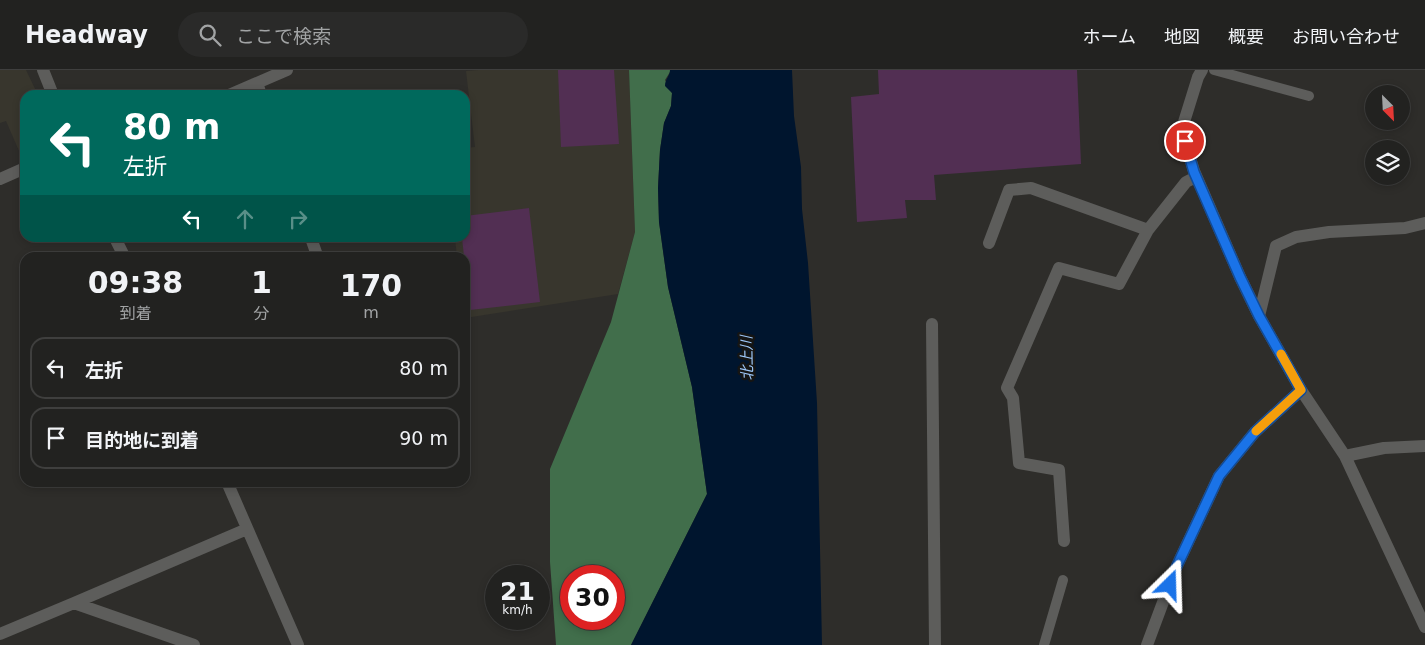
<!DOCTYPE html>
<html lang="ja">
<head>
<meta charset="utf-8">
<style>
  :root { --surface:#222220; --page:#2a2a29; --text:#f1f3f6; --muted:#a2a4a5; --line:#3f3f3e }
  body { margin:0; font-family:"DejaVu Sans","Noto Sans JP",sans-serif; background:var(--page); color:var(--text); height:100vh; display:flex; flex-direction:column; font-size:19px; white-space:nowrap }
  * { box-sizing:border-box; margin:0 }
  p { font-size:16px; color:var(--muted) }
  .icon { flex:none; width:28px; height:28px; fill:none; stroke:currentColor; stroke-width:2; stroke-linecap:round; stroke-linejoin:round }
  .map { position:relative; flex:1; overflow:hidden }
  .sheet { position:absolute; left:20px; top:182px; width:450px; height:235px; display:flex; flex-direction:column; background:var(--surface); border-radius:15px; box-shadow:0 2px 8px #0003,0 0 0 1px var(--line) }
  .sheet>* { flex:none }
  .hud { position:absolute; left:20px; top:20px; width:450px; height:152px; border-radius:15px; box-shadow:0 2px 8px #0003,0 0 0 1px var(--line); background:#00695c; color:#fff; overflow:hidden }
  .needle { width:32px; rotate:156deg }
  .fabs { position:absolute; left:1365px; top:15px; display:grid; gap:10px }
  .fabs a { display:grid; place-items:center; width:45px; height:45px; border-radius:50%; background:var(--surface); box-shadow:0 2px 8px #0003,0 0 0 1px var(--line); font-size:25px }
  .speed { position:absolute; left:485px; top:495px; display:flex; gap:10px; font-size:25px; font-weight:700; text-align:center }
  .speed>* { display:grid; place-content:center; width:65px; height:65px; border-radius:50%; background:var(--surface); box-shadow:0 2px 8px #0003,0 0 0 1px var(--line); line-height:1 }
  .speed small { font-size:12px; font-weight:400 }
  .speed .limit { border:8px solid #d22; background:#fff; color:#111 }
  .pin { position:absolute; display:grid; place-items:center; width:42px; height:42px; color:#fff; margin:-21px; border:2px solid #fff; border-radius:50%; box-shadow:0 1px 5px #0007 }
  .me { position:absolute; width:55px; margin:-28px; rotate:22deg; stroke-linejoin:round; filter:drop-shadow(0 0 4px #0008) }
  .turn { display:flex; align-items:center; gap:18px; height:105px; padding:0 20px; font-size:22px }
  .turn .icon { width:65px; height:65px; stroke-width:2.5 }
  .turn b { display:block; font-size:35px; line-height:42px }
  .lanes { display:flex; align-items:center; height:48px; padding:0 20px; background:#0003; justify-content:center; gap:25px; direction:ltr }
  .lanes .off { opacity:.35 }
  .eta { display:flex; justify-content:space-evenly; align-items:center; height:85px; text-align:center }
  .eta b { font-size:30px; font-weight:700; line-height:35px }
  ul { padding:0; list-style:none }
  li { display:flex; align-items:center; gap:15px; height:62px; margin:0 10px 8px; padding:0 10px; border:2px solid var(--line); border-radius:15px }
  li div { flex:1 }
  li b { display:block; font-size:19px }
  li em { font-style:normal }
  header { display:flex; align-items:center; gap:30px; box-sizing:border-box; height:70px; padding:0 25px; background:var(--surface); border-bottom:1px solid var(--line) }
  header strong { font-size:24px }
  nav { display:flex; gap:28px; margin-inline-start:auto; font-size:18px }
  .search { width:350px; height:45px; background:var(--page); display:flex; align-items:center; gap:12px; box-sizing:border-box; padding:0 18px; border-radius:28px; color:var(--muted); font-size:19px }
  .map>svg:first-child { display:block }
</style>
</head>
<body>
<header>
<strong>Headway</strong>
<div class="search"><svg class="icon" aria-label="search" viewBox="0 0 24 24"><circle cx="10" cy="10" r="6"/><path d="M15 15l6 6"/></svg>ここで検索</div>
<nav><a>ホーム</a><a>地図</a><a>概要</a><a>お問い合わせ</a></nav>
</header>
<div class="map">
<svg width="1425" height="575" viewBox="0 0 1425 575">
  <rect width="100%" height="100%" fill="#2e2d2a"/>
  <path fill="#38362d" d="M0,0H26L38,25H25V89L23,90L6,51L0,53Z
    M478,0H629L635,162L618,224L465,248V188L457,187L455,168H465V78L475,77L466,1Z"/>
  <path fill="#416e4b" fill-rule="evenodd" d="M629,0H670V2L665,10L672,23L671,36L664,53L660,80L658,118L659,152L668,217L692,317L707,424L631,575H556L550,492V399L611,252L635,162ZM571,506H614V549H571Z"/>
  <path fill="#00152e" d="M670,0H792L794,46L801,97L802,139L808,193L817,333L822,575H631L707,424L692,317L668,217L659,152L658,118L660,80L664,53L671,36L672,23L665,16C665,9 670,6 670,0Z"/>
  <path fill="#522f53" d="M558,0H614L619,74L561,77Z
    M878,0H1077L1081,94L934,105L936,130H905L907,148L857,152L851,27L879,24Z
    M529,138L540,232L470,240L462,168H465V146Z"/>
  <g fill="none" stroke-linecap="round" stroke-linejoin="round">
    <path stroke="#5d5d5b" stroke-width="10" d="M1214,0L1309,26
      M1044,575L1063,510"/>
    <path stroke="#5d5d5b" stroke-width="12" d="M43,0L53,25
      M1202,0L1198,7L1184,52L1185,71L1194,101L1240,207L1259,246L1301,320L1345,386L1425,557
      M257,13L261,25
      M229,25L287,0
      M0,109L25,98
      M115,168L125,188
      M311,168L318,188
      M989,173L1009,120L1031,118L1148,160
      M1259,246L1276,176L1296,167L1329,162L1405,158L1425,153
      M932,254L935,575
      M1345,386L1384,378L1425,376
      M227,412L298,575
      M1064,471L1059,400L1019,393L1013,328L1007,318L1059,198L1119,214L1148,160L1186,112L1196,107
      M74,533L247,459
      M0,564L74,533L194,575
      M1147,575L1175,500L1219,406L1255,362L1301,320"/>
  </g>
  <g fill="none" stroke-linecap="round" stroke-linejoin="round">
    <defs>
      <path id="route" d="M1170,515L1175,500L1219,406L1255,362L1301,320L1259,246L1240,207L1194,102L1185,71"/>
    </defs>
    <use href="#route" stroke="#114b97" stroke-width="12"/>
    <use href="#route" stroke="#1a73e8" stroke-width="9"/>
    <path stroke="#f59e0b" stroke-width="9" d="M1256,361L1301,320L1281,284"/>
  </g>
  <g text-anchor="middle" stroke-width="5" stroke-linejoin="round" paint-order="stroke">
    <g font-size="15" font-style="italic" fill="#9ec8f9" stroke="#151514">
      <text transform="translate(747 288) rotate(-91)" y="5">北上川</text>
    </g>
  </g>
</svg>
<div class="fabs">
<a><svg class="needle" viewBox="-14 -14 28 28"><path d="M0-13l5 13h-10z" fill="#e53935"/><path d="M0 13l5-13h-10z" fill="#a2a4a5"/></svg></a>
<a><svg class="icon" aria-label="layers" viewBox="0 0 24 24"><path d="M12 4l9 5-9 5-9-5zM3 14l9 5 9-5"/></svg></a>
</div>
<div class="speed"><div>21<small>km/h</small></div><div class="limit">30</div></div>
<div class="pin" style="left:1185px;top:71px;background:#d93025"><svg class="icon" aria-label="arrive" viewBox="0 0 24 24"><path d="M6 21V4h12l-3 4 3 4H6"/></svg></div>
<svg class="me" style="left:1170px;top:515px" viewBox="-20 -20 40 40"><path d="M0-17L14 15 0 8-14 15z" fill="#1a73e8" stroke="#fff" stroke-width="4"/></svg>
<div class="hud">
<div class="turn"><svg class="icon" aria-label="left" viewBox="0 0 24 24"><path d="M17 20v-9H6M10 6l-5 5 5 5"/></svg><div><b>80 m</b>左折</div></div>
<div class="lanes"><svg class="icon" aria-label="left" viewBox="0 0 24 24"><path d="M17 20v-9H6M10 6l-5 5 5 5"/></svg><svg class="icon off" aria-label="ahead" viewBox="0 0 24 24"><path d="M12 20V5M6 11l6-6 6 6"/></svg><svg class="icon off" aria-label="right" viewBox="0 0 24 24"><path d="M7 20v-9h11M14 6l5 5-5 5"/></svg></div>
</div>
<section class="sheet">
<div class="eta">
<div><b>09:38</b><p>到着</p></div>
<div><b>1</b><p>分</p></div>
<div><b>170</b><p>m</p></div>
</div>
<ul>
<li><svg class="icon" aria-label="left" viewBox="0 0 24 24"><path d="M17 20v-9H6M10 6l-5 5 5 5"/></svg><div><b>左折</b></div><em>80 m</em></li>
<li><svg class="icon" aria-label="arrive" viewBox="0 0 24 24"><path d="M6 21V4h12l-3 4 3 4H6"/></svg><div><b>目的地に到着</b></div><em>90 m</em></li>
</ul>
</section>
</div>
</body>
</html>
